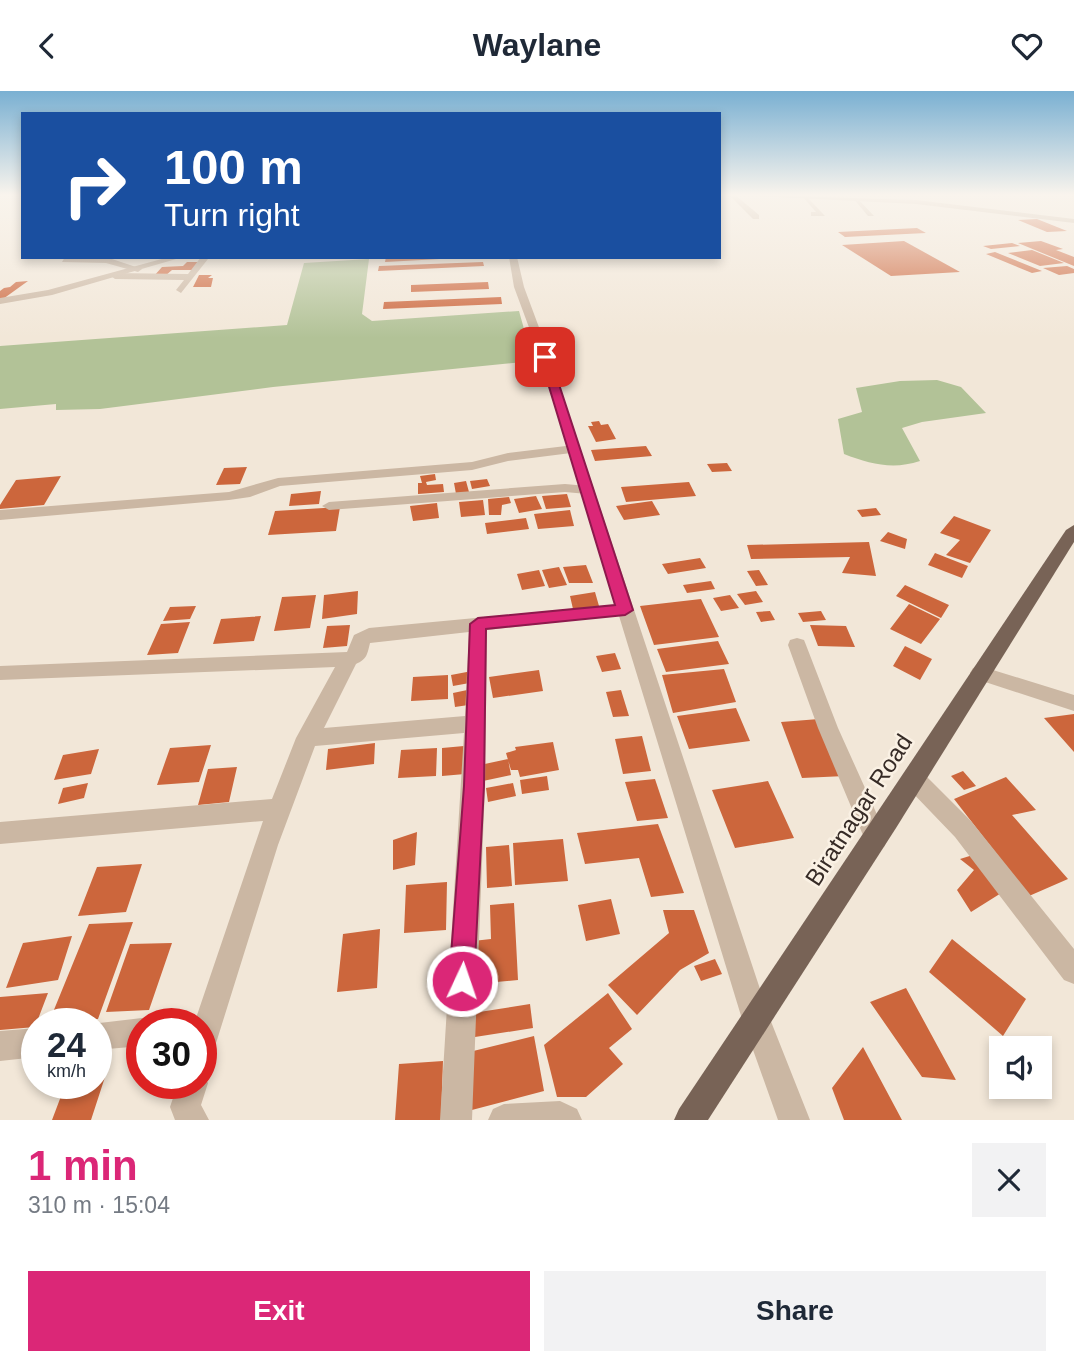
<!DOCTYPE html>
<html lang="en">
<head>
<meta charset="utf-8">
<style>
  :root { --surface:#fff; --page:#f2f2f3; --text:#1f2937; --muted:#747a83; --accent:#db2777 }
  body { margin:0; font-family:Arial,sans-serif; background:var(--page); color:var(--text); height:100vh; display:flex; flex-direction:column; font-size:26px; white-space:nowrap }
  * { box-sizing:border-box; margin:0 }
  p { font-size:23px; color:var(--muted) }
  .icon { flex:none; width:38px; height:38px; fill:none; stroke:currentColor; stroke-width:2; stroke-linecap:round; stroke-linejoin:round }
  .map { position:relative; height:1029px; overflow:hidden }
  .drawer { display:flex; flex-direction:column; background:var(--surface); flex:1 }
  .drawer>* { flex:none }
  .top-card { position:absolute; left:21px; top:21px; width:700px; height:147px; border-radius:0px; box-shadow:0 4px 10px #0003; background:#1a4fa0; color:#fff; overflow:hidden }
  .tools { position:absolute; left:989px; top:945px; display:grid; gap:14px }
  .tools a { display:grid; place-items:center; width:63px; height:63px; border-radius:0px; background:var(--surface); box-shadow:0 4px 10px #0003; font-size:35px }
  .speed { position:absolute; left:21px; top:917px; display:flex; gap:14px; font-size:35px; font-weight:700; text-align:center }
  .speed>* { display:grid; place-content:center; width:91px; height:91px; border-radius:50%; background:var(--surface); box-shadow:0 4px 10px #0003; line-height:1 }
  .speed small { font-size:18px; font-weight:400 }
  .speed .limit { border:10px solid #d22; background:#fff; color:#111 }
  .pin { position:absolute; display:grid; place-items:center; width:60px; height:60px; color:#fff; margin:-30px; border-radius:14px; box-shadow:0 4px 10px #0006 }
  .me { position:absolute; width:77px; margin:-38px; rotate:3deg; stroke-linejoin:round; filter:drop-shadow(0 0 5px #0008) }
  .turn { display:flex; align-items:center; gap:24px; height:147px; padding:0 28px; font-size:32px }
  .turn .icon { width:91px; height:91px; stroke-width:2.5 }
  .turn b { display:block; font-size:49px; line-height:60px }
  .round { display:grid; place-items:center; flex:none; width:74px; height:74px; border-radius:0px; background:var(--page) }
  .headline { display:flex; align-items:center; justify-content:space-between; height:119px; padding:0 28px }
  h1 { font-size:42px; font-weight:800; line-height:52px; color:var(--accent) }
  .button { display:flex; gap:14px; margin-top:auto; padding:14px 28px }
  .button a { flex:1; height:80px; border-radius:0px; background:var(--accent); color:#fff; font-size:28px; font-weight:800; line-height:80px; text-align:center }
  .button a+a { background:var(--page); color:var(--text) }
  header { display:flex; justify-content:space-between; align-items:center; height:91px; padding:0 28px; background:var(--surface); font-size:32px; font-weight:800 }
  .map>svg:first-child { display:block }
</style>
</head>
<body>
<header><svg class="icon" aria-label="back" viewBox="0 0 24 24"><path d="M15 5l-7 7 7 7"/></svg>Waylane<svg class="icon" aria-label="heart" viewBox="0 0 24 24"><path d="M12 20l-8-8c-3-5 5-10 8-4 3-6 11-1 8 4z"/></svg></header>
<div class="map">
<svg width="1074" height="1029" viewBox="0 0 1074 1029">
  <rect width="100%" height="100%" fill="#f2e7d8"/>
  <path fill="#b2c297" d="M369,168L362,223L372,230L519,220L533,270L273,296L100,318L56,319V313L0,318V255L287,234L304,172Z
    M937,289L961,296L986,322L922,331L902,337L920,370C893,379 870,373 844,363L838,328L862,321L856,297L900,290Z"/>
  <path fill="#cc663c" d="M1037,128L1067,140L1047,141L1018,129Z
    M917,137L926,142L845,146L838,141Z
    M904,150L960,181L891,185L842,154Z
    M1041,150L1063,158L1056,159L1074,166V175L1018,152Z
    M1012,152L1020,155L991,158L983,155Z
    M1032,159L1064,172L1040,175L1008,162Z
    M995,161L1042,180L1032,182L986,163Z
    M386,166H440V168L385,171Z
    M187,171H198L192,179H172L165,185H154L162,176L183,175Z
    M483,171L484,175L378,180L379,175Z
    M1067,175L1074,178V182L1059,184L1043,177Z
    M199,184H212L208,187H213L211,196H193Z
    M28,190L3,208H0V200L4,197L10,196L16,191Z
    M488,191L489,198L411,201V194Z
    M501,206L502,213L383,218L384,211Z
    M599,330L601,334L608,333L616,348L596,351L588,335H593L591,331Z
    M646,355L652,365L595,370L591,359Z
    M727,372L732,380L712,381L707,373Z
    M247,376L240,393L216,394L224,377Z
    M435,383L436,389L426,391L427,394L443,393L444,401L418,403V392H422L420,385Z
    M61,385L44,414L0,418V414L16,389Z
    M487,388L490,395L472,398L470,390Z
    M466,390L469,401L456,403L454,392Z
    M689,391L696,405L626,411L621,396Z
    M321,400L319,413L289,415L291,403Z
    M567,403L571,416L546,418L542,405Z
    M536,405L542,418L519,422L514,408Z
    M509,406L511,412L502,414L501,424H489L488,408Z
    M483,409L485,424L461,426L459,411Z
    M652,410L660,424L624,429L616,415Z
    M437,412L439,427L413,430L410,415Z
    M340,416L336,440L268,444L275,420Z
    M876,417L881,424L862,426L857,419Z
    M570,419L574,435L538,438L534,423Z
    M954,425L991,439L970,472L946,464L960,449L940,442Z
    M526,427L529,438L487,443L485,432Z
    M888,441L907,448L905,458L880,450Z
    M869,451L876,485L842,482L850,466L751,468L747,454Z
    M935,462L968,475L962,487L928,474Z
    M700,467L706,477L668,483L662,473Z
    M586,474L593,492H569L563,476Z
    M559,476L567,494L549,497L542,479Z
    M539,479L545,495L522,499L517,483Z
    M759,479L768,494L756,495L747,480Z
    M711,490L715,498L687,502L683,494Z
    M905,494L949,514L941,527L896,505Z
    M358,500L357,523L322,528L324,504Z
    M756,500L763,511L745,514L737,503Z
    M595,501L599,515L573,518L570,505Z
    M316,504L310,537L274,540L282,506Z
    M730,504L739,517L721,520L713,507Z
    M701,508L719,546L654,554L640,515Z
    M909,513L940,528L921,553L890,538Z
    M196,515L190,528L163,530L170,516Z
    M770,520L775,529L761,531L756,521Z
    M821,520L826,529L803,531L798,522Z
    M261,525L254,550L213,553L221,528Z
    M190,531L178,562L147,564L161,533Z
    M350,534L347,555L323,557L327,535Z
    M810,534L846,535L855,556L818,555Z
    M718,550L729,573L666,581L657,558Z
    M905,555L932,568L920,589L893,575Z
    M615,562L621,578L602,581L596,565Z
    M724,578L736,611L673,622L662,584Z
    M539,579L543,600L493,607L489,586Z
    M472,580L475,591L453,595L451,584Z
    M448,584V608L411,610L413,586Z
    M472,598L475,613L455,616L453,602Z
    M621,599L629,625L613,626L606,601Z
    M736,617L750,650L689,658L677,625Z
    M1074,623V661L1044,627Z
    M819,628L845,685L802,687L781,631Z
    M642,645L651,680L623,683L615,648Z
    M553,651L559,679L520,686L518,679H511L506,662L516,659L515,656Z
    M375,652L374,673L326,679L328,658Z
    M211,654L199,691L157,694L170,657Z
    M464,655L465,683L442,685V657Z
    M437,657L436,685L398,687L401,659Z
    M99,658L91,683L54,689L63,664Z
    M508,668L511,684L483,690L480,674Z
    M237,676L229,711L198,714L208,678Z
    M963,680L976,695L964,699L951,685Z
    M547,685L549,699L522,703L520,689Z
    M1006,686L1036,719L1012,724L1068,788L1029,805L954,708Z
    M655,688L668,727L637,730L625,691Z
    M768,690L794,747L735,757L712,699Z
    M88,692L84,707L58,713L63,697Z
    M513,692L516,705L488,711L486,697Z
    M658,733L684,802L651,806L639,767L585,773L577,742Z
    M417,741L415,774L393,779V749Z
    M563,748L568,790L515,794L513,752Z
    M509,754L512,795L487,797L486,756Z
    M976,763L1006,799L971,821L957,799L974,779L960,768Z
    M142,773L126,821L78,825L97,776Z
    M447,791L446,839L404,842L406,794Z
    M611,808L620,843L586,850L578,814Z
    M514,812L518,889L474,893L473,850L491,848L490,814Z
    M663,819H694L709,862L680,879L637,924L608,894L669,842Z
    M133,831L98,928L49,931L89,833Z
    M380,838L377,897L337,901L343,843Z
    M72,845L58,889L6,897L23,852Z
    M952,848L1026,908L1003,945L929,881Z
    M172,852L149,919L106,921L130,853Z
    M715,868L722,883L701,890L694,875Z
    M906,897L956,989L922,986L870,911Z
    M48,902L35,936L0,939V906Z
    M608,902L632,938L609,957L623,973L586,1006H557L544,954Z
    M530,913L533,937L475,946L473,922Z
    M534,945L544,1000L468,1020L461,963Z
    M863,956L902,1029H844L832,997Z
    M443,970L441,1029H395L399,973Z
    M105,986L91,1029H52L66,992H96V987Z"/>
  <g fill="none" stroke-linecap="round" stroke-linejoin="round">
    <path fill="#cbb7a3" fill-rule="evenodd" d="M728,103H734L759,124V128H753Z
      M802,105H806L825,125H811V121H816Z
      M853,107H857L874,125H868Z
      M65,166H106L142,178L138,181L106,172L62,171Z
      M201,166L208,168L181,202L176,199L184,189L115,188L111,185L115,182L188,183Z
      M574,354L579,355V361L508,370L472,379L280,395L250,406L229,409L0,429V419L229,401L278,387L472,371L508,362Z
      M565,393L587,395L594,399L587,403L565,401L329,419L322,415L329,411Z
      M625,513L631,515L634,519L631,523L487,539L485,695L472,1029H440L464,642L315,655L278,754L217,949L213,959L203,963L201,933H194L263,730L0,753V731L272,708L296,647L335,576L0,589V575L347,561L354,544L369,537ZM469,541L465,625L324,637L356,573C367,568 367,564 370,552Z
      M797,547L804,549L806,554L838,637L888,748L884,756L876,759L868,756L818,637L788,554L790,549Z
      M980,575L1074,604V620L973,587L970,582L973,577Z
      M914,678L922,681L971,730L1074,858V893L1064,889L955,746L906,695L903,688L906,681Z
      M142,927L153,933H142V955L96,959V933H91Z
      M37,937V966L0,970V940Z
      M201,980L208,992L201,1014L209,1029H175L170,1016L178,992H201Z
      M560,1010L577,1018L582,1029H488L493,1018L504,1013Z"/>
    <path fill="#cbb7a3" fill-rule="evenodd" d="M719,103L916,109L1074,128V132L916,113Z
      M169,166H183L52,204L0,213V207L48,199Z
      M509,166H517L524,196L550,266L770,928L810,1029H778L742,928L540,266L514,196Z"/>
    <path fill="#786356" fill-rule="evenodd" d="M1074,434V451L896,737L708,1029H674L679,1018L1066,439Z"/>
  </g>
  <linearGradient id="sky" x2="0" y2="1"><stop stop-color="#7ab0d2"/><stop offset="0.42" stop-color="#f9f4ed"/><stop offset="1" stop-color="#f9f4ed" stop-opacity="0"/></linearGradient>
  <rect width="1074" height="247" fill="url(#sky)"/>
  <path fill="#db2777" stroke="#8e194d" stroke-width="2" d="M545,263L550,266L633,519L625,524L486,538L484,695L474,890L471,899L462,903L453,899L449,890L464,695L470,533L478,527L615,514L540,266Z"/>
  <g text-anchor="middle" stroke-width="5" stroke-linejoin="round" paint-order="stroke">
    <g font-size="24" fill="#362b26" stroke="#faf1e4">
      <text transform="translate(859 719) rotate(-57)" y="8">Biratnagar Road</text>
    </g>
  </g>
</svg>
<div class="tools">
<a><svg class="icon" aria-label="sound" viewBox="0 0 24 24"><path d="M4 9h4l5-4v14l-5-4H4zM17 9q2 3 0 6"/></svg></a>
</div>
<div class="speed"><div>24<small>km/h</small></div><div class="limit">30</div></div>
<div class="pin" style="left:545px;top:266px;background:#d93025"><svg class="icon" aria-label="arrive" viewBox="0 0 24 24"><path d="M6 21V4h12l-3 4 3 4H6"/></svg></div>
<svg class="me" style="left:462px;top:890px" viewBox="-20 -20 40 40"><circle r="17" fill="#db2777" stroke="#fff" stroke-width="3"/><path d="M0-11L8 9 0 5-8 9z" fill="#fff"/></svg>
<div class="top-card">
<div class="turn"><svg class="icon" aria-label="right" viewBox="0 0 24 24"><path d="M7 20v-9h11M14 6l5 5-5 5"/></svg><div><b>100 m</b>Turn right</div></div>
</div>
</div>
<section class="drawer">
<div class="headline"><div><h1>1 min</h1><p>310 m · 15:04</p></div><a class="round"><svg class="icon" aria-label="close" viewBox="0 0 24 24"><path d="M6 6l12 12M18 6L6 18"/></svg></a></div>
<div class="button"><a>Exit</a><a>Share</a></div>
</section>
</body>
</html>
